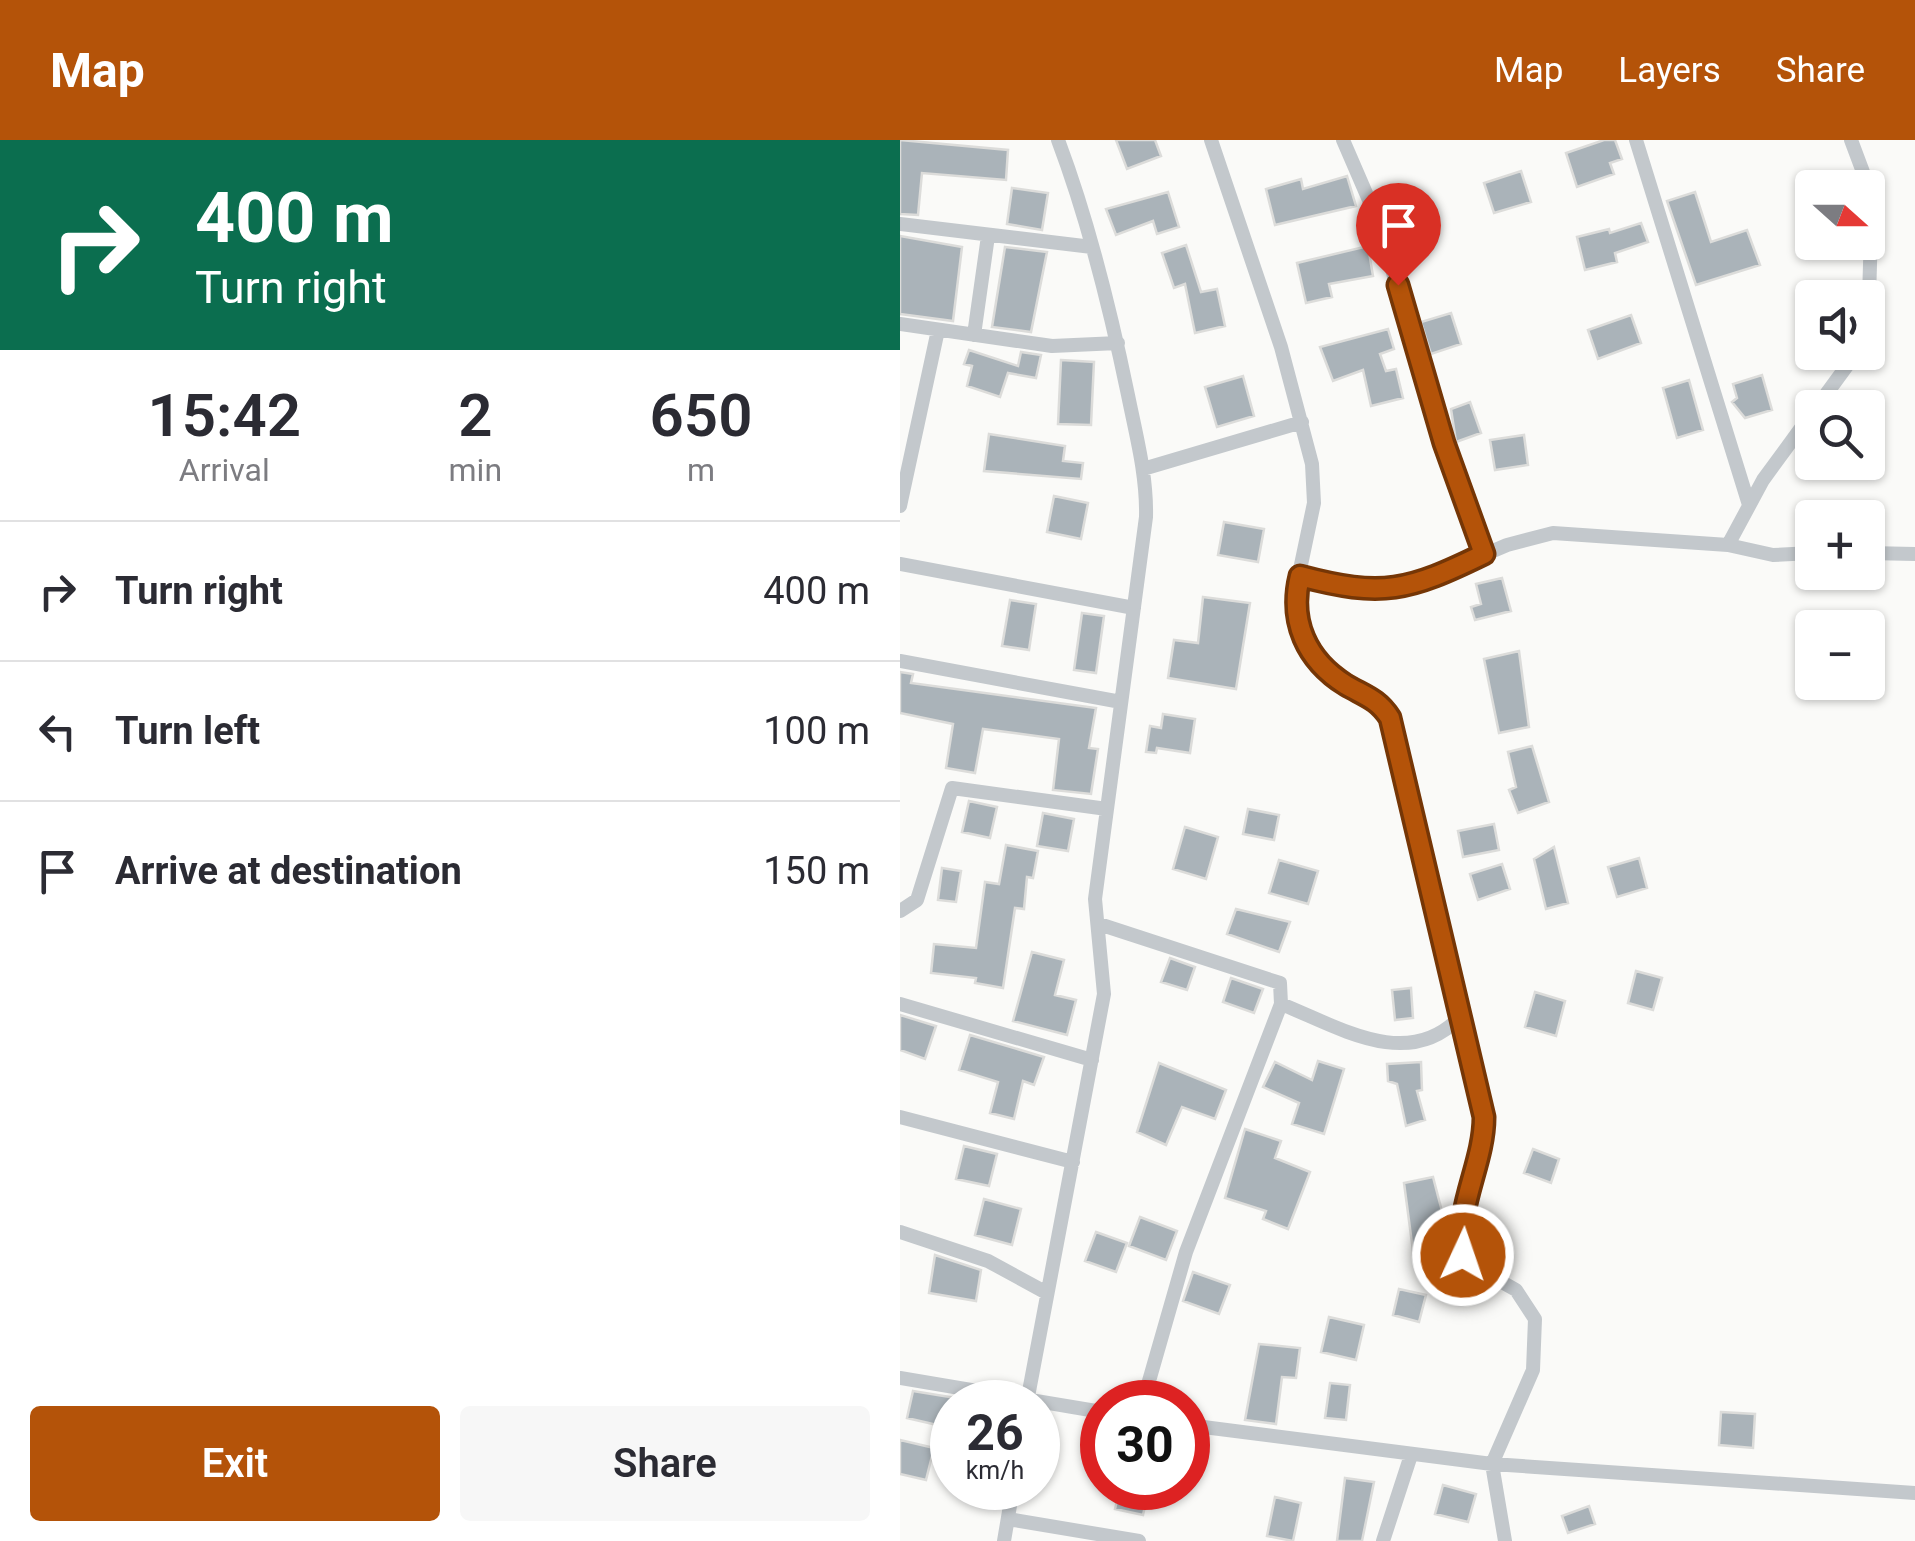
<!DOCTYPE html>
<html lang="en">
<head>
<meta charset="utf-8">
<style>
  :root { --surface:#fff; --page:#f7f7f7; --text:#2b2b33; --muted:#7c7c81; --line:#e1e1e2; --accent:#b45309 }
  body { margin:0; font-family:Roboto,sans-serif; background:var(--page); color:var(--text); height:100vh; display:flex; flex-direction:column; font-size:38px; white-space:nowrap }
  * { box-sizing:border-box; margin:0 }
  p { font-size:32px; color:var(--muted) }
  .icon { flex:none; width:55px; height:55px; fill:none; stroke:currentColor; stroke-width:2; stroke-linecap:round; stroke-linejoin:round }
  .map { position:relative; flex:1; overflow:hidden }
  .details { display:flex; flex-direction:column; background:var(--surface); width:900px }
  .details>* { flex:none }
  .guide { background:#0b6e4f; color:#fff; overflow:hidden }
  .needle { width:65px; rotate:111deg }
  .tools { position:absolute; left:895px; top:30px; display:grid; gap:20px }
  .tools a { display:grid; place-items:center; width:90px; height:90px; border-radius:10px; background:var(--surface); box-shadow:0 2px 8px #0004; font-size:50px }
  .speed { position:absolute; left:30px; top:1240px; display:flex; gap:20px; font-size:50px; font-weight:700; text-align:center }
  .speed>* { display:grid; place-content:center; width:130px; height:130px; border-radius:50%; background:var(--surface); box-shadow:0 2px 8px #0004; line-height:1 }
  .speed small { font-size:25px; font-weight:400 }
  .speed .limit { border:15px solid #d22; background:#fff; color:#111 }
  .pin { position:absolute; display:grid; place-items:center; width:85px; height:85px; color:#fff; margin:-102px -42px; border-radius:50% 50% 50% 0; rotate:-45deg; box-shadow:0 0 10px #0007 }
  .pin .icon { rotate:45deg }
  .me { position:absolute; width:110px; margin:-55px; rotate:3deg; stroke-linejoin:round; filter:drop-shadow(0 0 8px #0008) }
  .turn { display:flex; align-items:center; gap:35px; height:210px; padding:0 30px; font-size:45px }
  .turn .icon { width:130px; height:130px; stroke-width:2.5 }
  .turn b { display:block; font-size:70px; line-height:85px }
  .eta { display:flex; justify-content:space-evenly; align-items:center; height:170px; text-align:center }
  .eta b { font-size:60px; font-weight:600; line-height:70px }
  .cta { display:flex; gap:20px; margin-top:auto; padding:20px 30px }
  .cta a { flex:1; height:115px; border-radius:10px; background:var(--accent); color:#fff; font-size:40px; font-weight:600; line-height:115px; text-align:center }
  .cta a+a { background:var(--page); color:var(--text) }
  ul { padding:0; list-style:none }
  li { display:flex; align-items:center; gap:30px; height:140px; padding:0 30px; border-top:2px solid var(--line) }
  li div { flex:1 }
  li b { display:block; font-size:38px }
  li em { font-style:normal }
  header { display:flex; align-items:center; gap:60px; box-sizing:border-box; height:140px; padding:0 50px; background:var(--accent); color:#fff }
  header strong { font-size:48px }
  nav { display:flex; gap:55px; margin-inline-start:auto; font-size:35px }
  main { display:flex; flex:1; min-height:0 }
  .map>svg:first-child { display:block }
</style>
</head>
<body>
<header>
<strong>Map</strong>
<nav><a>Map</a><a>Layers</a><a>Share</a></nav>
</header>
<main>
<section class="details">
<div class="guide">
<div class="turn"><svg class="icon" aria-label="right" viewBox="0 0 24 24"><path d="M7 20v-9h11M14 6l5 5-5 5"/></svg><div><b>400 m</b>Turn right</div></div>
</div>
<div class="eta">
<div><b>15:42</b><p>Arrival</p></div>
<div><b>2</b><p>min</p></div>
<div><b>650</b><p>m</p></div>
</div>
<ul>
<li><svg class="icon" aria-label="right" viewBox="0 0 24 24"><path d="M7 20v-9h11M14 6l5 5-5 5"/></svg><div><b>Turn right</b></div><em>400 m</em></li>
<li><svg class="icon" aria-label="left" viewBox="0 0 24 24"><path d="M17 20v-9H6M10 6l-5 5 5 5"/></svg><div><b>Turn left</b></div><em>100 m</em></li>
<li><svg class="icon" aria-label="arrive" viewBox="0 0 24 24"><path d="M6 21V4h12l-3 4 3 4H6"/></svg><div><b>Arrive at destination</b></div><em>150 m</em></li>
</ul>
<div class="cta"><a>Exit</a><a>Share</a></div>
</section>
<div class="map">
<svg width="1015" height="1401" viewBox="0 0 1015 1401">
  <rect width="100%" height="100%" fill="#fafaf8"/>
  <path fill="#aab3b9" stroke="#dcdcda" stroke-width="2.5" d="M0,0L108,10L106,40L22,33L18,75L0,74Z
    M216,0H255L261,16L227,29Z
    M704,0H715L722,19L710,23L714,34L677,47L666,13Z
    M621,31L631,62L594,73L584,43Z
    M447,36L456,66L375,85L366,49L401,39L403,49Z
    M112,48L148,53L142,90L107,84Z
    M268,52L279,87L257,94L253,81L216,95L206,69Z
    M795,52L811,102L847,90L860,125L796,145L767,61Z
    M741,83L748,102L715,113L717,122L685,130L677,97L709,89L710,93Z
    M0,96L62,107L53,181L0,174Z
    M286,105L301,152L317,149L325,186L295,193L285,144L274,148L262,113Z
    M468,106L473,136L429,144L432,157L406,163L397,123Z
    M105,107L147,112L131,192L92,187Z
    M551,173L561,204L531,214L521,182Z
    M731,175L741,203L698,219L688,190Z
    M488,189L494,209L480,214L486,231L496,229L503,258L471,266L463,230L433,241L420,207Z
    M69,210L118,226L121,212L141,215L136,238L108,233L100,257L67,246L72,226L64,224Z
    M161,220L194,222L191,285L158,284Z
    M862,235L872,270L845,278L832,262L837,258L833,244Z
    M343,236L354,276L317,287L305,247Z
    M789,240L803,290L777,298L763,248Z
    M570,262L581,293L556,302L551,269Z
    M89,294L165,306L163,321L183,323L181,339L84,331Z
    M624,295L628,325L595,330L590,300Z
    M154,356L188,363L181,399L147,392Z
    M324,382L364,389L358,422L318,415Z
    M602,438L611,471L575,480L571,467L581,464L576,444Z
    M303,457L350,463L336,549L268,538L274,500L298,503Z
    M110,460L136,464L129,510L102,506Z
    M182,473L204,476L196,533L174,530Z
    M619,511L629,587L599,593L584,519Z
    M0,532L13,534L11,543L196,568L189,608L198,609L191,654L153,650L159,599L83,589L75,633L46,628L53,584L0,573Z
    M263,574L295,579L290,613L257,608L256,613L246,612L250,586L261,588Z
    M632,606L649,662L618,673L609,650L616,647L608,612Z
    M69,661L97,667L90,698L62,692Z
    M348,669L379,675L374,700L343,694Z
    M143,673L174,679L168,711L137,706Z
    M594,684L599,710L563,717L558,691Z
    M285,687L318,697L306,739L273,729Z
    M106,705L138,711L133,738L127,737L124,769L115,768L103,848L75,843L76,838L31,833L34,804L76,808L85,742L99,744Z
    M654,707L668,763L646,769L634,719Z
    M739,718L747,748L717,757L708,727Z
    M379,720L418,731L408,764L369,753Z
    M602,724L610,749L578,760L570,734Z
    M42,728L61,731L56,762L38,760Z
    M336,769L390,782L379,812L327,794Z
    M132,812L164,820L155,855L176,860L167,895L113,881Z
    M270,818L295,827L287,850L261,842Z
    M736,831L762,838L753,870L728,863Z
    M331,838L363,849L354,873L323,862Z
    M511,848L513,878L495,880L492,850Z
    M635,852L665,861L656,896L625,887Z
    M0,875L36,886L25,919L0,910Z
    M70,895L144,917L134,945L123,941L114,979L90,973L98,942L59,930Z
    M418,921L444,929L424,994L392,984L399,963L363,947L375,922L412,940Z
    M521,922L522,950L517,951L525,980L506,986L497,944L488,941L487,924Z
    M259,923L326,950L315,979L282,967L266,1005L237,992Z
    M345,989L381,1001L375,1018L410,1032L388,1089L363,1079L366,1071L325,1058Z
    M64,1006L97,1014L89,1046L56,1039Z
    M633,1009L659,1019L651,1043L624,1033Z
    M533,1037L550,1102L513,1111L504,1043Z
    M84,1059L121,1069L112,1105L75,1095Z
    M240,1077L277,1091L266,1120L229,1106Z
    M196,1092L227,1103L216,1132L185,1121Z
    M35,1115L81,1130L76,1161L29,1153Z
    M293,1132L330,1145L319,1174L283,1161Z
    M499,1149L526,1155L519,1182L493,1175Z
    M429,1177L464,1185L456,1220L421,1212Z
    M359,1204L400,1208L396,1238L382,1237L376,1284L345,1280Z
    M430,1243L450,1245L446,1280L425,1278Z
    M13,1251L56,1258L50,1288L7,1278Z
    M821,1272L855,1274L853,1308L819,1305Z
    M0,1300L34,1308L26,1340L0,1334Z
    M445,1338L474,1342L462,1401H437Z
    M543,1345L576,1354L568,1382L535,1374Z
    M220,1348H249L243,1375L215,1369Z
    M375,1357L401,1363L393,1401L367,1396Z
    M689,1366L695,1384L668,1393L662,1376Z"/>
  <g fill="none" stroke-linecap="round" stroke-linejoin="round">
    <path stroke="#c3c8cc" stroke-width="14" d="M311,0L381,207L412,324L414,363L394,458L398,488L417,523L446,545L479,561L490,578L558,879C506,931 437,886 381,864
      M443,0L475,74L545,303L584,414
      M736,0L849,365
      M951,0L972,56L968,193
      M0,84L192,107
      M0,184L152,206L218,203
      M74,195L88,96
      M916,268L957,212
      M243,329L402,282
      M0,366L38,190
      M828,405L863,340L912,273
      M968,413L1015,414
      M0,424L234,468
      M400,436L441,447L501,450L607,405L653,393L828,405L873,415L912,413
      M0,521L221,562
      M0,771L17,760L52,648L207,669
      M199,784L380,843L381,864L286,1112L243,1262
      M0,864L192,920
      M558,879L584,977V1003L563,1080V1115L568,1123L616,1150L635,1179L633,1230L592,1324L605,1401
      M0,977L173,1022
      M0,1092L88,1121L145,1152
      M0,1238L202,1272
      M127,1262L204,854L195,759L246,377C247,335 236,295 228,255C210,168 189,82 158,0
      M288,1285L592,1324L1015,1353
      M108,1379L239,1401
      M104,1401L113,1348
      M483,1401L511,1315"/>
  </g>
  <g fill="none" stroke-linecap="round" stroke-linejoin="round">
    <defs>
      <path id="route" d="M498,145L544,303L584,414C508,451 483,458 400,436C389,481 406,520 446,545C465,556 478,559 490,578L584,977C584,1024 555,1067 563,1115"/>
    </defs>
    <use href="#route" stroke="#753606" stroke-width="25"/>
    <use href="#route" stroke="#b45309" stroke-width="18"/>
  </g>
</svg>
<div class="tools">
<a><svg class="needle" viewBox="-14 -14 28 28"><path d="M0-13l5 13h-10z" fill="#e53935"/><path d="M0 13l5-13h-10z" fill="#7c7c81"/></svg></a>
<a><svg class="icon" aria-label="sound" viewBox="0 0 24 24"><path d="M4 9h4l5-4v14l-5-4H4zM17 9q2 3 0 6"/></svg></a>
<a><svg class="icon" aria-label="search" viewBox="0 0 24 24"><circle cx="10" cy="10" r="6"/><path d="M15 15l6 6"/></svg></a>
<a>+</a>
<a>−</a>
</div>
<div class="speed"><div>26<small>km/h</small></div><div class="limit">30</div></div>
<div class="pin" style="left:498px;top:145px;background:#d93025"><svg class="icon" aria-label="arrive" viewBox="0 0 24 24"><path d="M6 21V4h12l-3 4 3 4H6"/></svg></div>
<svg class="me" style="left:563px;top:1115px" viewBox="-20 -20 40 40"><circle r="17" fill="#b45309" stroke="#fff" stroke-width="3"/><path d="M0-11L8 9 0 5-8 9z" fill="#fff"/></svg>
</div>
</main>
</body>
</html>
